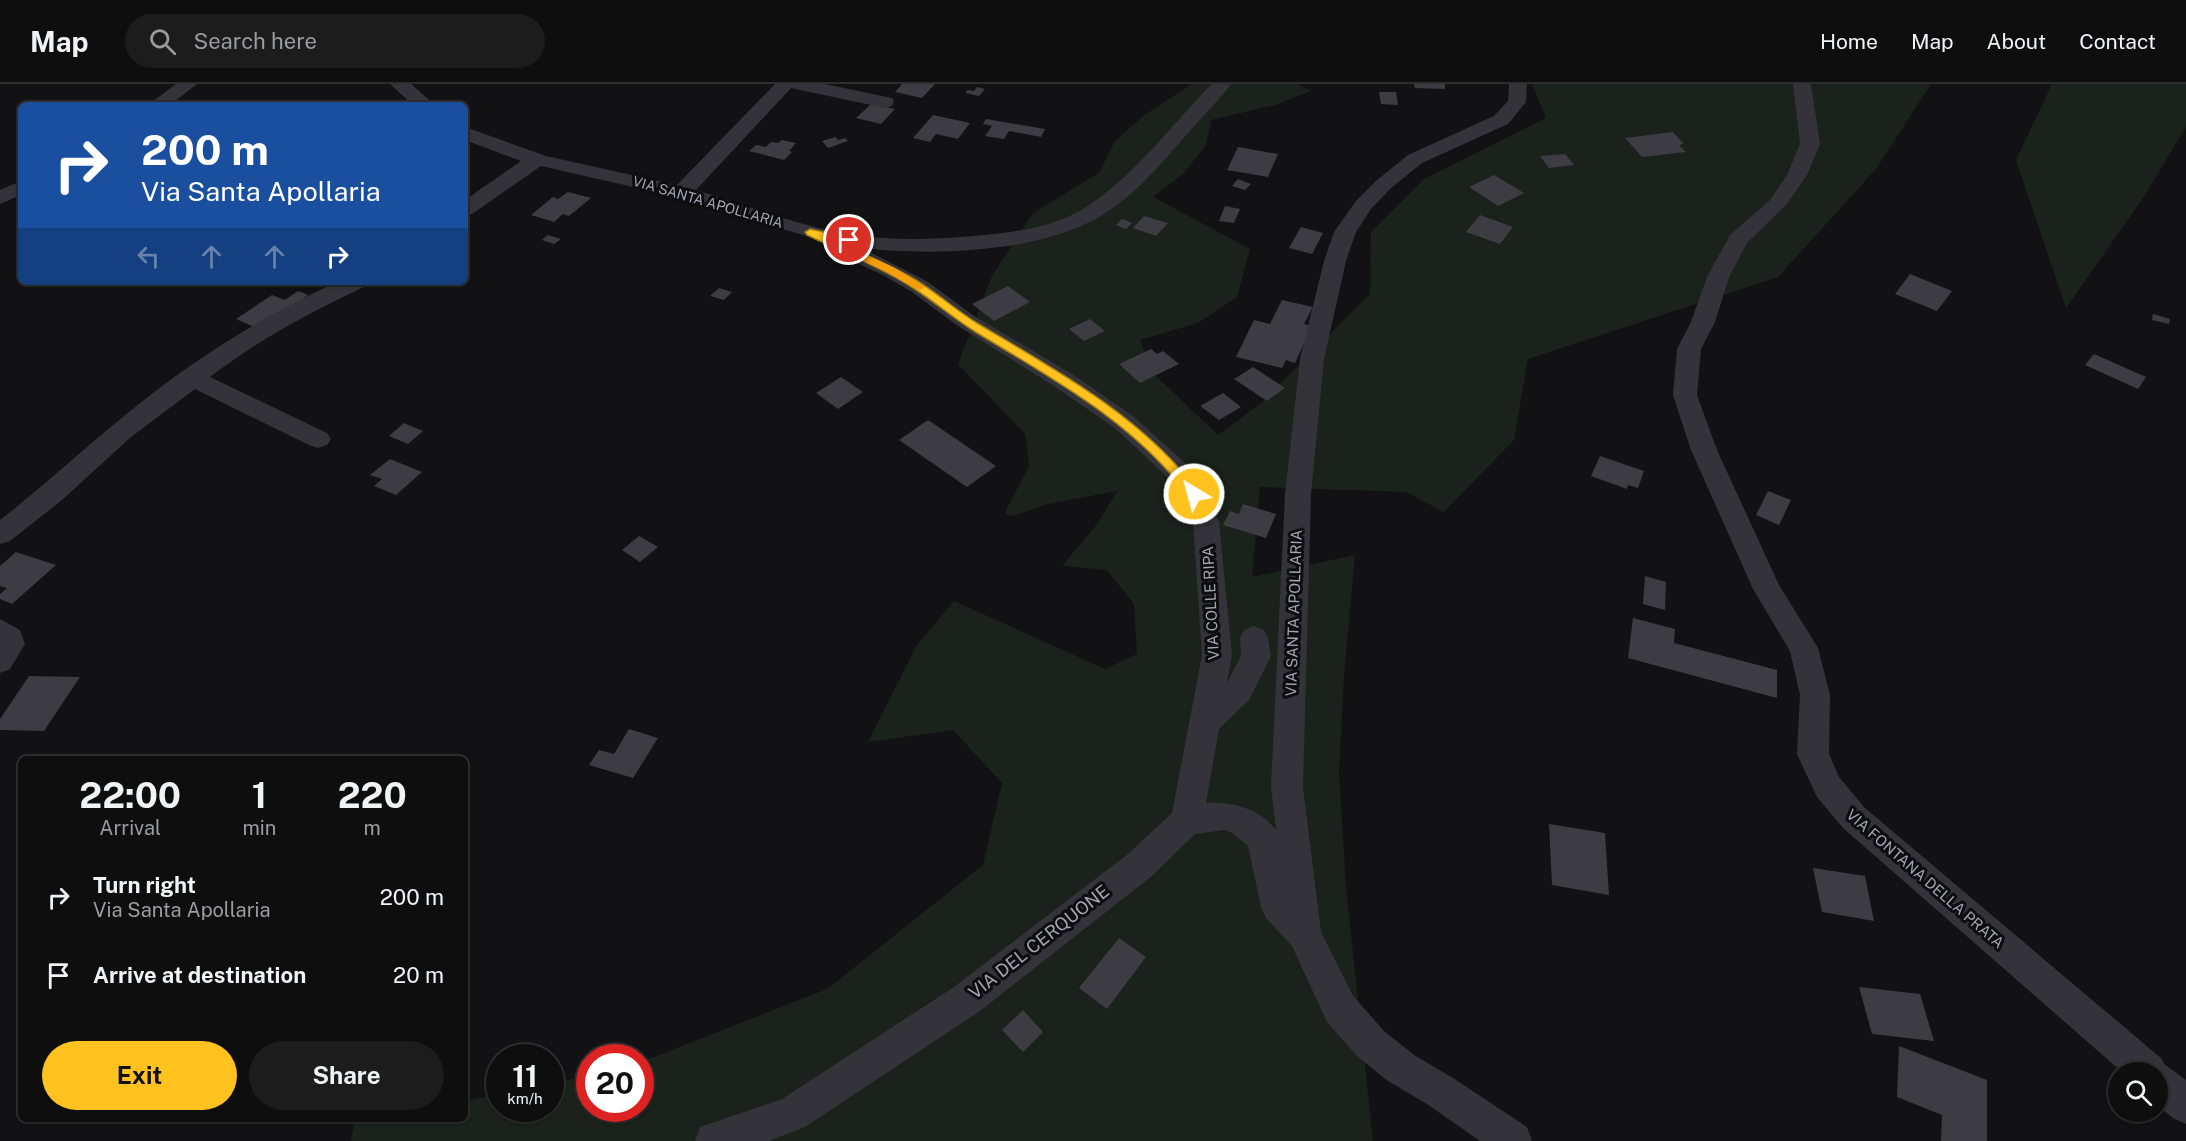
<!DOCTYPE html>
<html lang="en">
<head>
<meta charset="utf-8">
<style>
  :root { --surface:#0e0e0f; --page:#1c1c1d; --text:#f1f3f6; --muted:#9b9c9e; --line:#2e2e2f; --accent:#ffc21f }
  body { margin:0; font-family:"Public Sans",sans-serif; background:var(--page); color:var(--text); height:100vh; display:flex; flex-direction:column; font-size:22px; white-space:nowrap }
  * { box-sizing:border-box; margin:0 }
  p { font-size:20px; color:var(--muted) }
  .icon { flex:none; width:33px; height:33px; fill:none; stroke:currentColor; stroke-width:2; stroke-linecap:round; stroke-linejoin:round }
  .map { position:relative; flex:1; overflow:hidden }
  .drawer { position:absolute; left:18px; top:672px; width:450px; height:366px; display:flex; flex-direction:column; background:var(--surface); border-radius:9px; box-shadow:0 2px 4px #0004,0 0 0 2px var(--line) }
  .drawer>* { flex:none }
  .guide { position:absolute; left:18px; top:18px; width:450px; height:183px; border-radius:9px; box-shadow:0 2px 4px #0004,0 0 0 2px var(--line); background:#1a4fa0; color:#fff; overflow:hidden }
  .fabs { position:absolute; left:2108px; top:978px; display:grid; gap:12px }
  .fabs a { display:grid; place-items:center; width:60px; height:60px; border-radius:50%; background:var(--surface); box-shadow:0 2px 4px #0004,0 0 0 2px var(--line); font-size:30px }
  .speed { position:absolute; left:486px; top:960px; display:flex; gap:12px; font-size:30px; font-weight:700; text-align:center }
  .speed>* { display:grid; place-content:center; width:78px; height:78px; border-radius:50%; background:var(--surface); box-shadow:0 2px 4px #0004,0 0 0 2px var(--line); line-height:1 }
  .speed small { font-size:15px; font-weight:400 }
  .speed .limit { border:9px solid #d22; background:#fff; color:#111 }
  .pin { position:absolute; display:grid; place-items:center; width:51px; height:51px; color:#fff; margin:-26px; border:3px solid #fff; border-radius:50%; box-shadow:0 2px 6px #0007 }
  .me { position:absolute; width:66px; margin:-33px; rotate:323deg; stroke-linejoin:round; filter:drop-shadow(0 0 4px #0008) }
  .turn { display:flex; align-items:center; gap:21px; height:126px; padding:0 24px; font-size:27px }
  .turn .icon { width:78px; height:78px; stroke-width:2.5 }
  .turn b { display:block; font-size:42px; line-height:51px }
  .lanes { display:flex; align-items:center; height:57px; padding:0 24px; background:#0003; justify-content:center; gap:30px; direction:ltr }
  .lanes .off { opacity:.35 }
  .eta { display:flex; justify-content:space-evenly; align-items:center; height:102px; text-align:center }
  .eta b { font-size:36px; font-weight:700; line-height:42px }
  .primary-button { display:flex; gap:12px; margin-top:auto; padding:12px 24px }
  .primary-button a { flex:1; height:69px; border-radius:36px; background:var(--accent); color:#111; font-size:24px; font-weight:700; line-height:69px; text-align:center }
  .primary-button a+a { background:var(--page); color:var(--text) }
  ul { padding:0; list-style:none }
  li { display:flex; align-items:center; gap:18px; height:78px; padding:0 24px }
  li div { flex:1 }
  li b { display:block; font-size:22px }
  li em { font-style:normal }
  header { display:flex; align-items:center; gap:36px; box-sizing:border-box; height:84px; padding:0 30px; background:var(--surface); border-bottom:2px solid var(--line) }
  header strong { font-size:28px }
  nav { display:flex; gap:33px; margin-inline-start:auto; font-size:21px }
  .search { width:420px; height:54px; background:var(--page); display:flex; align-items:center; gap:15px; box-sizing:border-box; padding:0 21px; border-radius:33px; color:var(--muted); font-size:22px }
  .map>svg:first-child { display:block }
</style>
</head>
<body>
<header>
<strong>Map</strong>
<div class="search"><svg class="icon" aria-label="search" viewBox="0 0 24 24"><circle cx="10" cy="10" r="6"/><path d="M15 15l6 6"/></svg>Search here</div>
<nav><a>Home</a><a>Map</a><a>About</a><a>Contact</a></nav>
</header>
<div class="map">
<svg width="2186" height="1057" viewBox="0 0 2186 1057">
  <rect width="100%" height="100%" fill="#121214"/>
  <path fill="#1a221b" d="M1192,0H1297L1311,7L1275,21L1211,36L1206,61L1184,89L1153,113L1250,165L1237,213L1198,239L1140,256L1153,289L1218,351L1261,319L1370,210L1371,148L1424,95L1546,34L1532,0H1931L1876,85L1778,193L1528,275L1514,356L1444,428L1406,408L1260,403L1252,493L1355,471L1344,593L1339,690L1346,803L1373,1057H351L354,1039L374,1035H465V1017L499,1010L500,1024H550L551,999L589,992L590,1024H640L641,978L827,905L983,781L1002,699L953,646L868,658L917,561L954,517L1105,585L1137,570L1134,520L1107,486L1062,482L1098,439L1117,407L1048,420L1013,432L1006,430V426L1029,382L1025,350L958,280L992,192L1033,129L1099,89L1115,57L1143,32Z
    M2052,0H2186V43L2143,114L2066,224L2016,76Z"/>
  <path fill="#3c3c42" d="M902,0H935L922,14L895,8Z
    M1414,0H1445V5L1415,4Z
    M977,3L985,5L979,12L965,9L968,6L974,7Z
    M1379,8H1396L1398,21L1381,20Z
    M871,20L895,25L881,40L856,34Z
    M933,31L970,39L958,55L936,50L930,58L913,54Z
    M986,35L1045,45L1041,53L1009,47L1004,55L985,52L992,42L983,40Z
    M1673,48L1684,60L1679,61L1686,68L1642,73L1625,54Z
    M836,53L838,56L845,54L848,57L828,64L822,57Z
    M782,56L796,59L789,67L792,68L784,76L749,67L756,61L766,63L771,58L778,59Z
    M1238,63L1278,70L1268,93L1227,86Z
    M1565,70L1574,81L1549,84L1540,72Z
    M1494,91L1524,109L1498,122L1469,103Z
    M1238,95L1251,100L1245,106L1232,102Z
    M568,108L591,114L569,132L563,130L554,138L531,131L553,113L558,115Z
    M1225,122L1240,125L1234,139L1219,137Z
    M1480,131L1513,143L1500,160L1466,148Z
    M1144,132L1168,139L1156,152L1133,144Z
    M1122,135L1132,139L1126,145L1116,141Z
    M1301,143L1323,149L1312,170L1289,164Z
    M548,151L561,155L554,160L542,156Z
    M1910,190L1952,207L1937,227L1895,210Z
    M1008,202L1030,218L994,237L972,220Z
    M719,204L732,208L724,216L710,212Z
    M298,207L308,211L259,245L236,235L272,211L285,216Z
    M1282,216L1313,223L1304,240L1312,242L1295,279L1286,276L1282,284L1236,273L1254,236L1270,240Z
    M2153,230L2170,235L2169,240L2152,236Z
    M1090,235L1105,247L1084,257L1069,245Z
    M1151,265L1157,270L1163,267L1179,280L1140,299L1119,280Z
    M2094,270L2146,293L2138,305L2085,281Z
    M1253,283L1285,304L1267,317L1234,295Z
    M841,293L863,308L838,325L816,309Z
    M1223,309L1241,323L1219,336L1200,322Z
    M928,336L996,382L967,403L899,356Z
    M404,339L423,347L408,360L389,352Z
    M1600,372L1644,387L1638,404L1628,401L1627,405L1591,392Z
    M390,375L422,388L396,411L374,402L382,395L370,391Z
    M1768,407L1791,416L1779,441L1756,431Z
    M1243,420L1276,430L1266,454L1223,441L1230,427L1239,430Z
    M639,452L658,463L640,478L622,466Z
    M16,468L56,481L12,520L0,515V510L7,504L0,502V482Z
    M1645,492L1666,498L1665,526L1643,520Z
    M1633,534L1675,545L1674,559L1777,586V614L1628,574Z
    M29,592L80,593L44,647L0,646V635Z
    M629,645L658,654L633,694L589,681L599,666L614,670Z
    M1549,740L1605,749L1609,811L1552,801Z
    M1813,784L1865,792L1874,837L1822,828Z
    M1119,854L1146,873L1107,925L1079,904Z
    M1859,903L1920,910L1934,957L1872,950Z
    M1023,926L1043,948L1023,968L1002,946Z
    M1899,962L1987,996V1057H1941L1942,1031L1897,1013Z"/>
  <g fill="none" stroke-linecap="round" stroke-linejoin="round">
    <path fill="#333339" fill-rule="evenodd" d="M176,0H197L170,21H148Z
      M390,0H411L435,21H413Z
      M775,0H825L892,14L894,18L892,22L885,24L791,4L696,106C741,119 785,137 831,147C884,158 940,156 994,150C1028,146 1060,141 1089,121C1137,89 1171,41 1212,0H1231C1219,17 1202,32 1189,48C1162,79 1135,112 1099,133C1038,169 932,172 862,164L928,198L974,232L1072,290L1133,332L1184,378L1203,403L1219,438L1232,571L1227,599L1241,572L1240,554L1244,546L1254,542L1264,546L1268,554L1271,572L1249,616L1219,645L1206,719C1232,717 1259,724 1276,746L1271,703L1285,410L1300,275L1324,177L1334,148L1356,117L1376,97L1408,71L1494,32L1508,17L1509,0H1527L1526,18L1508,40L1422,79L1390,105L1371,125L1356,148L1346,177L1324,275L1311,410L1303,703L1321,848L1353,912L1384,947L1414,971L1453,994L1527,1043L1532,1057H1480L1427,1020L1388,997L1358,973L1327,938L1292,862L1266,834L1261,823L1248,762L1232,749L1224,746L1195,750L1152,792L980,927L805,1043L769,1057H695L700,1043L782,1015L954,903L1128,770L1172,729L1202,571L1193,438L1182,414L1166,392L1115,344L1054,302L958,242L912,208L883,191L831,167L828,162L830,159L673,112L541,82L472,130L465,132V116L521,77L465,56V43L546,72L677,101Z
      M1793,0H1811L1820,60L1807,91L1787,120L1747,159L1729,193L1715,238L1701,265L1697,311L1717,366L1779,501L1818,564L1830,611L1829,670L1839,693L1865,724L2162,975L2164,980L2186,996V1040L2173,1034L2157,1021V988H2122L1843,744L1817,713L1797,670L1800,611L1790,567L1753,505L1691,366L1673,311L1677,265L1691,238L1707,193L1730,151L1770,116L1787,91L1800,60Z
      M21,97V111L0,120V106Z
      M337,198H367L364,203C309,229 258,256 210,293L327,349L331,355L327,361L318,364L309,361L195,305L131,353L62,416L10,457L0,460V436C39,406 74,373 112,342C180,284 256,235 337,198Z
      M0,535L20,546L25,560L10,585L0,589Z"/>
  </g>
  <path fill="#ffc21f" stroke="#a67e14" stroke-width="1.5" d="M810,145L853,154L854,156L849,159L835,156C859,168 885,179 909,192C933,205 954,225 977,239C1056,286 1142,332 1198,407L1200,410L1198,413H1189C1136,340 1053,295 977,249C951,233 928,212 902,197C871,179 838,166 807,151L805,148Z"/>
  <path fill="#f59e0b" d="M829,154L895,184L925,203L920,206L916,205L887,188L826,159V155Z"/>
  <g text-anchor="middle" stroke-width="6" stroke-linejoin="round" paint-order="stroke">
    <g font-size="14" fill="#a2a7b6" stroke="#0d0d0f">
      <text transform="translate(708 118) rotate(16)" y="5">VIA SANTA APOLLARIA</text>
    </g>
    <g font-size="15" fill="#a2a7b6" stroke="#0d0d0f">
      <text transform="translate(1211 519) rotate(-93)" y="5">VIA COLLE RIPA</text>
      <text transform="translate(1294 529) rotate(-88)" y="5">VIA SANTA APOLLARIA</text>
      <text transform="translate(1925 795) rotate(41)" y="5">VIA FONTANA DELLA PRATA</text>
    </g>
    <g font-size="18" fill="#a2a7b6" stroke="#0d0d0f">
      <text transform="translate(1039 858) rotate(-38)" y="6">VIA DEL CERQUONE</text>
    </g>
  </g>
</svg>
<div class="fabs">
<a><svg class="icon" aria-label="search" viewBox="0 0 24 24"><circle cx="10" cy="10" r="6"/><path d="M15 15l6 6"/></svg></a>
</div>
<div class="speed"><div>11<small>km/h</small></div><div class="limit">20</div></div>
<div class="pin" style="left:849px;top:156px;background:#d93025"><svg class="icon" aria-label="arrive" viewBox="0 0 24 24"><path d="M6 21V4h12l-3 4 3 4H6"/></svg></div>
<svg class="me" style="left:1194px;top:410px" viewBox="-20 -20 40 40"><circle r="17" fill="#ffc21f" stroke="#fff" stroke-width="3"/><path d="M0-11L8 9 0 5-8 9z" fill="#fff"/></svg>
<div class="guide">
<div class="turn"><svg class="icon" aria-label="right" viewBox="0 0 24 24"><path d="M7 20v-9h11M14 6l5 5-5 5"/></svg><div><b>200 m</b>Via Santa Apollaria</div></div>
<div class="lanes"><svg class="icon off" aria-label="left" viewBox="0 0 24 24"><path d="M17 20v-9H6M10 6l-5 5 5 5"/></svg><svg class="icon off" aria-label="ahead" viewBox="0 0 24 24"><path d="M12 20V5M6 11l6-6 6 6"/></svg><svg class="icon off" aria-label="ahead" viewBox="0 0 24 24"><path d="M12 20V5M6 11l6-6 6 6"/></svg><svg class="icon" aria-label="right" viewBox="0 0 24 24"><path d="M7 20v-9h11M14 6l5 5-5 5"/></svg></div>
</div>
<section class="drawer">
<div class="eta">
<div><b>22:00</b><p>Arrival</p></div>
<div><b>1</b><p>min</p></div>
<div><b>220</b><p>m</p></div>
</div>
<ul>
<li><svg class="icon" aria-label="right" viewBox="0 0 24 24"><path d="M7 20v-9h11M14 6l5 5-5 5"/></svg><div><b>Turn right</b><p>Via Santa Apollaria</p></div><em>200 m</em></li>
<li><svg class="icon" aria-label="arrive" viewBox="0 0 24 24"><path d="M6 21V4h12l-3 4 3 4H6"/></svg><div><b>Arrive at destination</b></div><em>20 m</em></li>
</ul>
<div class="primary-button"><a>Exit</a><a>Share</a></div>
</section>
</div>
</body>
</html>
